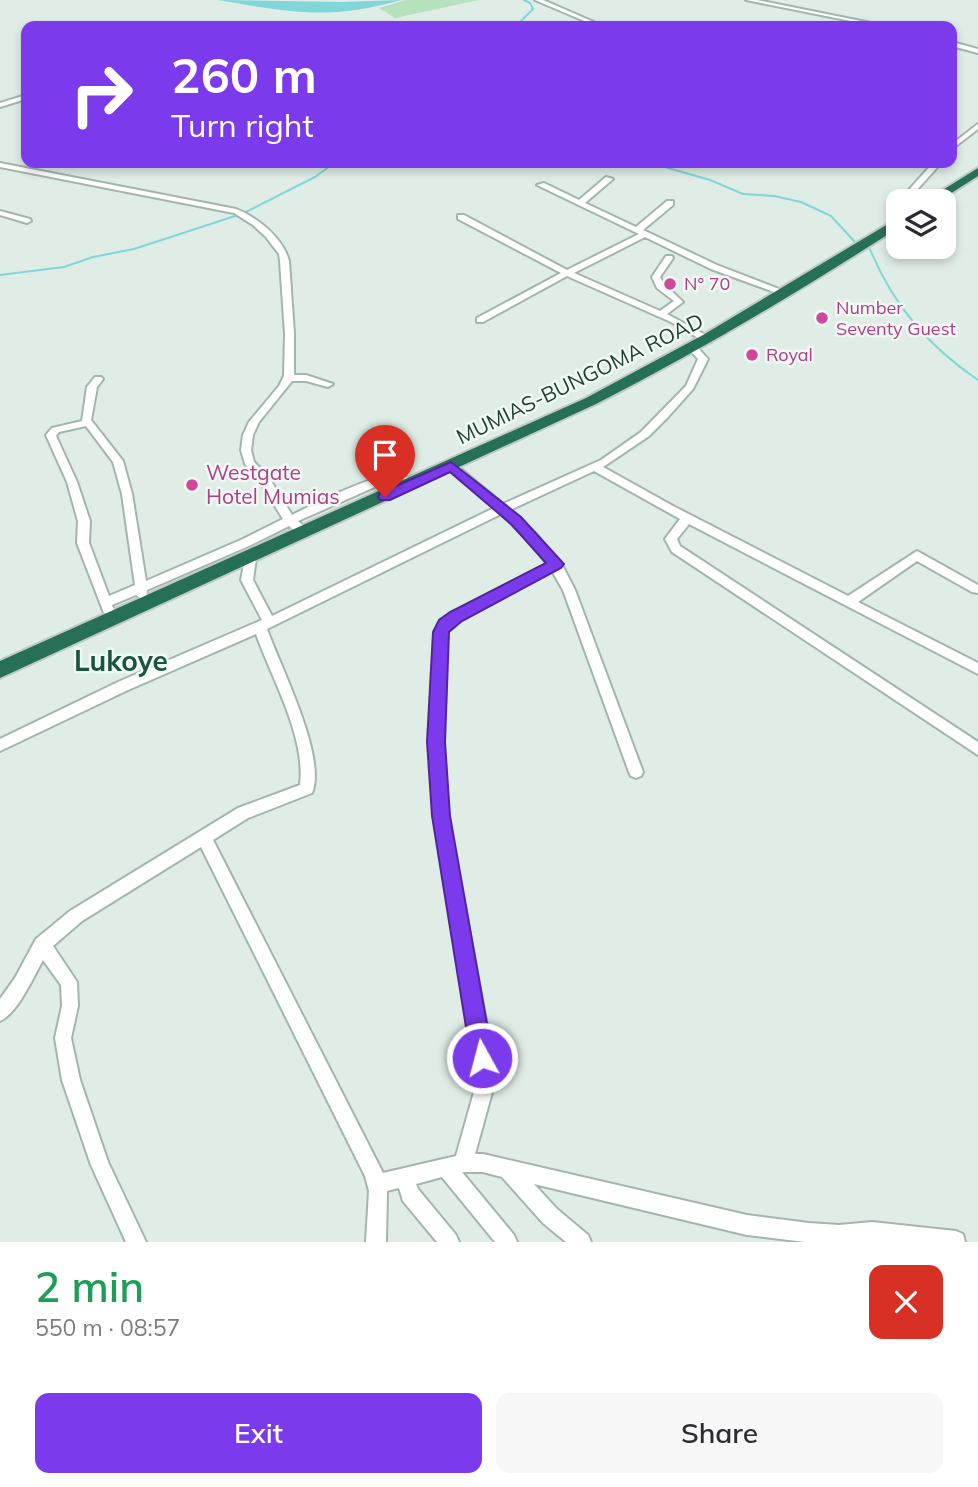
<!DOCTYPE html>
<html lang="en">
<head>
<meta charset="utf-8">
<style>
  :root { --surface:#fff; --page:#f7f7f7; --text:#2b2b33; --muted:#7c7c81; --accent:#7c3aed }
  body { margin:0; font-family:Mulish,sans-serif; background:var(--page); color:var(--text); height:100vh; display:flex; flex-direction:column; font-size:26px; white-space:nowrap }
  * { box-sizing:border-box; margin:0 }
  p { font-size:23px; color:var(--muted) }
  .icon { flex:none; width:38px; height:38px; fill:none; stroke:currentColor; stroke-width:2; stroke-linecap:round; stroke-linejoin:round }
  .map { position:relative; height:1242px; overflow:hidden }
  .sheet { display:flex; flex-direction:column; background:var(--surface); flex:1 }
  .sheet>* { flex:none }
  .guide { position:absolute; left:21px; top:21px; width:936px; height:147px; border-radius:14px; box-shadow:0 4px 10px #0003; background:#7c3aed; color:#fff; overflow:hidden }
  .buttons { position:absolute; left:886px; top:189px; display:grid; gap:14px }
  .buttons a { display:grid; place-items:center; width:70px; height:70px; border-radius:14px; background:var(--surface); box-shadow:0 4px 10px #0003; font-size:35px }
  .pin { position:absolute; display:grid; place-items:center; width:60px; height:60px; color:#fff; margin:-72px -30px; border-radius:50% 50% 50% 0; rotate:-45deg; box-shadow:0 0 7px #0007 }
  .pin .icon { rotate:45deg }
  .me { position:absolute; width:77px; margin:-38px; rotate:353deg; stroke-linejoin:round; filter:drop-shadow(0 0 5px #0008) }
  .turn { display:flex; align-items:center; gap:24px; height:147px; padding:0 35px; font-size:32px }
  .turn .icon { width:91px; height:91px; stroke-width:2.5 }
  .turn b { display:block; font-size:49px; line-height:60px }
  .round { display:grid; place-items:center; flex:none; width:74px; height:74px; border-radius:14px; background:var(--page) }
  .head { display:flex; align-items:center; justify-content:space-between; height:119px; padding:0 35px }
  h1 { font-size:42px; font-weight:600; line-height:52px; color:#1e9e55 }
  .cta { display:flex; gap:14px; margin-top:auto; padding:14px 35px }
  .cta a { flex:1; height:80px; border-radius:14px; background:var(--accent); color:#fff; font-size:28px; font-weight:600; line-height:80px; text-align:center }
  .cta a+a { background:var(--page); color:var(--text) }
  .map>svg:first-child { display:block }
</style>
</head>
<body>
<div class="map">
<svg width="978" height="1242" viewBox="0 0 978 1242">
  <rect width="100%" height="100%" fill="#e0ede6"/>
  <path fill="#b6e1bd" d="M406,0H479L395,18L379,8Z"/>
  <path fill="#81d6d9" d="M218,0L341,2L401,0C328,21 289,12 218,0Z"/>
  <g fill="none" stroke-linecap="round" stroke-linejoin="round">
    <path stroke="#81d6d9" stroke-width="2" d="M516,26L533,9L530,3L524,0
      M651,163L710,180L743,194L774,196L801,202L831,216L854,241
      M244,213L315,177L334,163
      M870,249C893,305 928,346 978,380
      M0,275L64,267L93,257L134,249L235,216"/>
    <defs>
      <path id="minor" d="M535,0H543L603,26H596Z
        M746,0H757L886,26H876Z
        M700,23L702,26H693L694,25Z
        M952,42L978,49V53L952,46Z
        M26,95V99L0,107V103Z
        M978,124V129L952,149V144Z
        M0,163L236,209C257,217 283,238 289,261L294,334V375H306L333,384L328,387L306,381H292L259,422L253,435L251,450L254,462L268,476L292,515C312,505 383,469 402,475C407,477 412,481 415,485L414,488H406L398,482H386L298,521L311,533L309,536H301L289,526L251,545L147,590L146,597L142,599L136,595L112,605L114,610L112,613H104L77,543L78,521L67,482L46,435L52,428L82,421L87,387L95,377H101L103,379L97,387L91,420L123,461L132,494L146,581L243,539L283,519L260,482L245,464L241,450L243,435L249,422L279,386L284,376L285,334L280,261L279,254L266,237L253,225L234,213L0,167ZM86,426L113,462L122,494L135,585L109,596L89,543L90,521L77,482L56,436L59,432Z
        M933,163H941L907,201H899Z
        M606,177L613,179L585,203L636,227L667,201H673V205L643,230L717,265L792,294L785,296L711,269L645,237L574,273L660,311L674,301L657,288L652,277L666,256H672L673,258L660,277L664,284L683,302L667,314L711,338V342H705L671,322L567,276L483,322H477V318L561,273L458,219V215H464L567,270L639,234L537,185L544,183L579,200Z
        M0,211L30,219L31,221L27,223L0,215Z
        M693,345L696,346L708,359L693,389L668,417L649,436L603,467L673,506L848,596L917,551L978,585V593L972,592L917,561L858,602L978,663V674L689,524L677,539L680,546L978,742V755L672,552L665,539L680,519L594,471L510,510L536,534L557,560L560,561L575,590L643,772L641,776L636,778L631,776L629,772L563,590L552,571L460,619L450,627L447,632L443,742L448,816L488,1031L494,1085L475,1154H483L747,1215L809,1223L839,1225L872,1222L956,1231L963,1234L965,1242H805L747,1235L534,1184L557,1209L588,1235L591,1242H566L543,1223L502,1177L483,1172H462L514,1235L517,1242H495L442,1177L416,1184L418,1189L456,1235L459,1242H437L403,1201L399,1188L387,1191L386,1242H366L369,1191L365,1176L201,847L82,921L53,946L77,982L78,1006L71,1038L80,1080L108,1162L146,1242H126L91,1165L62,1080L55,1038L62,1006L61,985L43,960C34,976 17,1014 0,1021V999L15,978L36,939L70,911L238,808L300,785C306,737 272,679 256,634L128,690L0,751V739L118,682L262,620L241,580L246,555H254L256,558L253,580L272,616L494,508L447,468L446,466L447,464H455L503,504L601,460L641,432L686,386L698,359L688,348ZM501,514L528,540L547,564L452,613L441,621L435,632L429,742L434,816L472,1031L476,1085L456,1156L383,1173L213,840L248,818L312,793C327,757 280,666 267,629Z"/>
      <path id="highway" d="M978,168V176L939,201H925Z
        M898,218V228C800,291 700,351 596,404L0,678V661L586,398L703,335Z"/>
    </defs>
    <use href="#minor" stroke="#a2b6ad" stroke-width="4"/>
    <use href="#highway" stroke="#c0cac6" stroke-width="4"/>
    <use href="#minor" fill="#fff" fill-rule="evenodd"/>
    <use href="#highway" fill="#277058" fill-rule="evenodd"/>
  </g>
  <path fill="#7c3aed" stroke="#51269a" stroke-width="2" d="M451,462L521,517L564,564L561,568L462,621L449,632L445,742L450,816L493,1058L490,1066L482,1069L474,1066L471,1058L432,816L427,742L433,632L439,620L450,612L546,563L511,524L450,472L390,500H380L378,497L380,493Z"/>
  <g fill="#d1479c" stroke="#f1f9f4" stroke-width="2.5">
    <circle cx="670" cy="284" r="7"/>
    <circle cx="822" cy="318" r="7"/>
    <circle cx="752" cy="355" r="7"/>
    <circle cx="192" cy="485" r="7"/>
  </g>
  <g text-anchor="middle" stroke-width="5" stroke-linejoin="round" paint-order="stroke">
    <g font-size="18" fill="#b23c85" stroke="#f1f9f4" text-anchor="start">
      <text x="684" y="290">N° 70</text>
      <text x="836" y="314">Number<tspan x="836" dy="21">Seventy Guest</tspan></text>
      <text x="766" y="361">Royal</text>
    </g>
    <g font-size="21" fill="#1f4033" stroke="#f1f9f4">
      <text transform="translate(580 379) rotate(-26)" y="7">MUMIAS-BUNGOMA ROAD</text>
    </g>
    <g font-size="21" fill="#b23c85" stroke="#f1f9f4" text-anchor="start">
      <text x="206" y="480">Westgate<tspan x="206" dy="24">Hotel Mumias</tspan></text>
    </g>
    <g font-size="28" font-weight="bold" fill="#18543e" stroke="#f1f9f4">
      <text x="121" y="671">Lukoye</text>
    </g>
  </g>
</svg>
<div class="buttons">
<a><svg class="icon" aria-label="layers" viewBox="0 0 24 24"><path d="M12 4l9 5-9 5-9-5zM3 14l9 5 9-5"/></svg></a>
</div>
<div class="pin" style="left:385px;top:497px;background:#d93025"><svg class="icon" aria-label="arrive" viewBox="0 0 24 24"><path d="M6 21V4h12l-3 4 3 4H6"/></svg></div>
<svg class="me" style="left:482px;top:1058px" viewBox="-20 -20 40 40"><circle r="17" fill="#7c3aed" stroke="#fff" stroke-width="3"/><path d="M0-11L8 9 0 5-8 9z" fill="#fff"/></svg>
<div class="guide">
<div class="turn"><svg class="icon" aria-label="right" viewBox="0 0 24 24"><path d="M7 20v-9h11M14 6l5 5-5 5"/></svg><div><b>260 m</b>Turn right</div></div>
</div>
</div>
<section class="sheet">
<div class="head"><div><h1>2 min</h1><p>550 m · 08:57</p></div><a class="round" style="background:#d93025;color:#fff"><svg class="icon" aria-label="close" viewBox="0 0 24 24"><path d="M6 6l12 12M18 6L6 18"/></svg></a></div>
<div class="cta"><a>Exit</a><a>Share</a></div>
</section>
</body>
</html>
